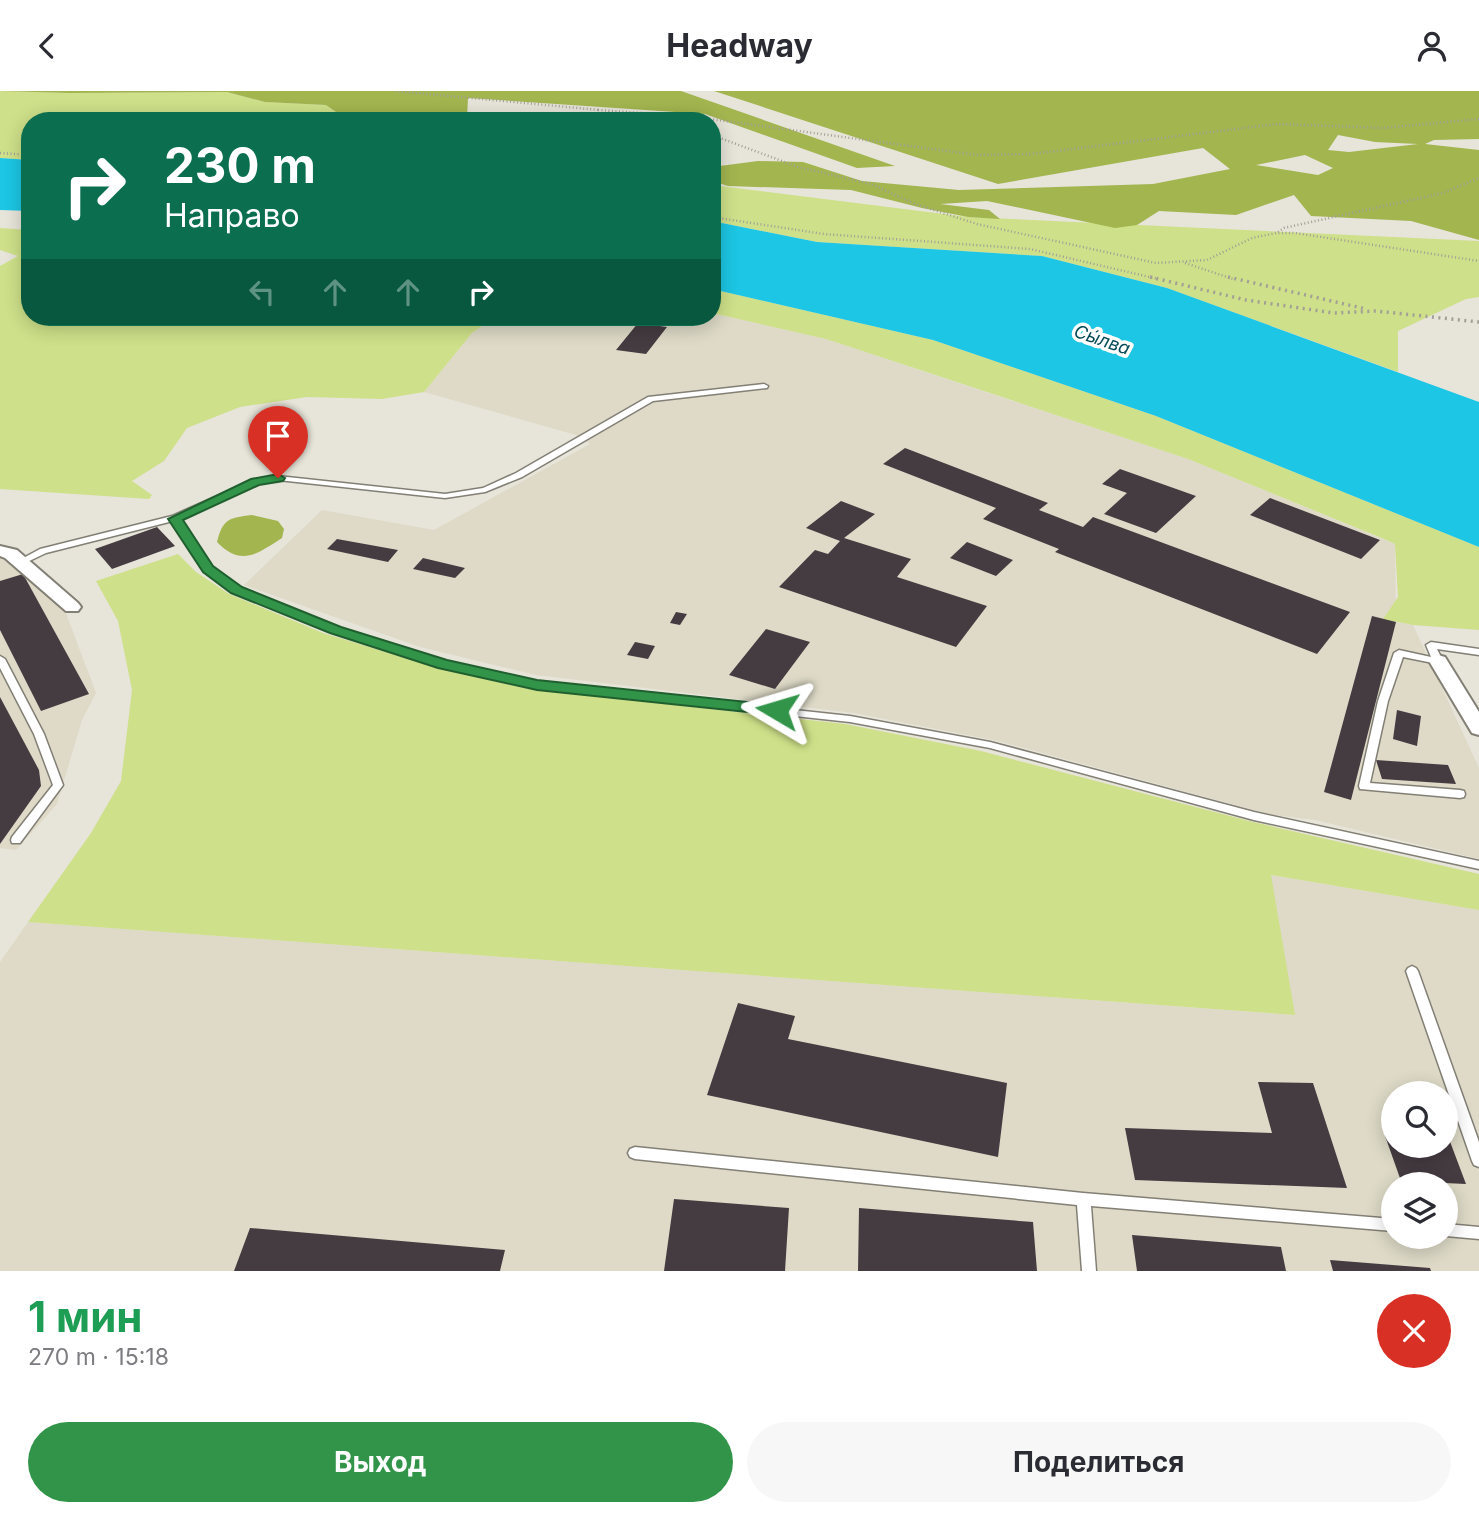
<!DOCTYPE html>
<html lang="ru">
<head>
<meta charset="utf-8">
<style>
  :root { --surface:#fff; --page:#f7f7f7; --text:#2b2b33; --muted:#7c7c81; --accent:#319449 }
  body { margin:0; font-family:Inter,sans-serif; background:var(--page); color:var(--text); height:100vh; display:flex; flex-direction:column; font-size:26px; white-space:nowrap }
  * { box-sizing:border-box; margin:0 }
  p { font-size:23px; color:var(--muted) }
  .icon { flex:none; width:38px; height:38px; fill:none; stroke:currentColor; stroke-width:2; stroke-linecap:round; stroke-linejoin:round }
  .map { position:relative; height:1180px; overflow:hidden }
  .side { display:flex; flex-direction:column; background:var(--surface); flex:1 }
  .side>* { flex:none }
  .hud { position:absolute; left:21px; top:21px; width:700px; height:214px; border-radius:28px; box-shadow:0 4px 18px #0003; background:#0b6e4f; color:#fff; overflow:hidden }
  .buttons { position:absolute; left:1381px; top:990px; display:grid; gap:14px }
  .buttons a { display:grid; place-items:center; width:77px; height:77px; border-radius:50%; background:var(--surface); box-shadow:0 4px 18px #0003; font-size:35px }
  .pin { position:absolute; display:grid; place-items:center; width:60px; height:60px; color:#fff; margin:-72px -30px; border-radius:50% 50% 50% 0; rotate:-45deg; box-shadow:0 0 7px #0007 }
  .pin .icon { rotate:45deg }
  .me { position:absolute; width:77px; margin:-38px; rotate:277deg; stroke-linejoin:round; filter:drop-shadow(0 0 5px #0008) }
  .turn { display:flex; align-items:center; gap:24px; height:147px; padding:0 28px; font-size:32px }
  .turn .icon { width:91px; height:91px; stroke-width:2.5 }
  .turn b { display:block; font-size:49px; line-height:60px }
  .lanes { display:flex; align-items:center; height:66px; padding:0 28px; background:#0003; justify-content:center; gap:35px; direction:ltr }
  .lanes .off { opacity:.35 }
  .round { display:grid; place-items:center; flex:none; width:74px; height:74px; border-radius:37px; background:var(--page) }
  .summary { display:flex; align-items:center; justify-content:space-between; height:119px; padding:0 28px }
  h1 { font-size:42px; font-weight:700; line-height:52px; color:#1e9e55 }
  .cta { display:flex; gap:14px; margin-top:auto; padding:14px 28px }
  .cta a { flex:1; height:80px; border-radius:42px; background:var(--accent); color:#fff; font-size:28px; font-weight:700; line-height:80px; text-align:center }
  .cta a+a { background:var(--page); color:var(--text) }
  header { display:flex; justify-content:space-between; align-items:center; height:91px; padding:0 28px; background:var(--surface); font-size:32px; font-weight:700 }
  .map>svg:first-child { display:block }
</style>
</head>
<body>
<header><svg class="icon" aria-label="back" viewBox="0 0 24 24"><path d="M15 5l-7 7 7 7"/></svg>Headway<svg class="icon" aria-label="person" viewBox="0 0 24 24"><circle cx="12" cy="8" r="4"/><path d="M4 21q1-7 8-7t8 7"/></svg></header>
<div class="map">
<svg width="1479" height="1180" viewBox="0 0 1479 1180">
  <rect width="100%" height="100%" fill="#e7e4d9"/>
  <path fill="#dedac7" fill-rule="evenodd" d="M712,222L826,248L1188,368L1395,453L1396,531L1413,534L1479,677V768L1315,729L1269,723L998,650L854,622L536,584L420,556L244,494L322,419L434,439L590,353L576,344L424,301L472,242L495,226H712Z
    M0,463L64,517L96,602L82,629L57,713L16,759L0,757Z
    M1270,784L1479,819V1180H0V871L28,831L1294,924ZM1393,1003H1446V1055H1393ZM1393,1094H1446V1146H1393Z"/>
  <path fill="#cee089" d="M0,0L69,2L227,1L265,11L326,14L346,28H396L30,30V69L0,67Z
    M712,94L968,126L1479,150V206L1466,208L1398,240V281L1167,197L1042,165L817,151L712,130Z
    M0,137L30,139V226H495L472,242L424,301L382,308L307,306L240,316L187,337L164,370L132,390L152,404L149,408L0,398V175L18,165L0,159Z
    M712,198L933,249L1156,325L1479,456V539L1413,534L1383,528L1398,506L1395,453L1384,448L1188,368L987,301L826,248L712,222Z
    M178,463L196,481L229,503L323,542L435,576L524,597L845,633L981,660L1253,731L1479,783V819L1271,784L1295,924L28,831L91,742L121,690L132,599L118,530L96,490Z"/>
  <path fill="#a2b54f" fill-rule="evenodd" d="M0,0H681L895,75L857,77L705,23L468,7L467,28L384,30L388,28H346L326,14L265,11L227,1L69,2Z
    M714,0H1479V48L1434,49L1425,53L1479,59V149L1411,130L1311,125L1294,104L1236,124L1159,120L1137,134L1115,137L987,110L940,113L989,119L1000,128L968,126L922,117L851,99L728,95L712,90V76L758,70L803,71L862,90L959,99L1153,93L1230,78L1203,57L998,93ZM1338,44L1375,51L1418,53L1349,61L1328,59ZM1305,64L1333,77L1318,84L1256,74Z
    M252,424L278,430L284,438L282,447C257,463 241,476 217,451C223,428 228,427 252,424Z"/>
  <path fill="#1cc6e4" d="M0,67L30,69V120L0,119Z
    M712,130L817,151L1042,165L1167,197L1479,311V456L1156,325L933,249L712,198Z"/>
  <path fill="#453c42" d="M638,232L667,236L646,263L616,259Z
    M905,357L1048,412L1039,419L1083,436L1093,426L1350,521L1317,563L1055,461L1059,458L983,428L996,417L883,373Z
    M1120,378L1196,405L1156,442L1104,423L1127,402L1102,393Z
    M1270,407L1380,449L1361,468L1250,424Z
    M841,410L875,423L844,447L911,468L897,486L987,515L956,556L779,496L815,459L828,463L840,450L806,437Z
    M157,436L175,455L112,478L95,458Z
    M337,448L398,459L388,471L327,458Z
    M967,451L1013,469L996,485L950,467Z
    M423,467L465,477L455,487L413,478Z
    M23,483L89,603L41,620L0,539V490Z
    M676,521L687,523L680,534L670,532Z
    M1372,525L1396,531L1351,709L1324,701Z
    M766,538L810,551L775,598L729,584Z
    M635,551L655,555L648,568L627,564Z
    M0,606L39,679L41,695L0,753Z
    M1397,619L1421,625L1417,655L1393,648Z
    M1376,669L1448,674L1456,693L1382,688Z
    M738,912L795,925L788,948L1007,992L998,1066L707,1004Z
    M1258,991L1313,992L1347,1097L1135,1089L1125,1037L1272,1042Z
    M1446,1040L1466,1093L1401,1090L1384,1042H1393V1055H1446Z
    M674,1108L789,1117L785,1180H664Z
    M859,1117L1033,1131L1037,1180H858Z
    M250,1137L505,1159L500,1180H234Z
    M1132,1144L1281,1156L1286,1180H1137Z
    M1330,1169L1430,1177L1431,1180H1333Z"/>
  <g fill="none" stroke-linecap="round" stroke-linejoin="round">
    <defs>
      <path id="service" d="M764,293L768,295L767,297L653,310L522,386L485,401L445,407L278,389L258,393L180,428L211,476L240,497L339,537L446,571L537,591L850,625L990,651L1254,721L1479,770V778L1254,729L990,657L850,631L537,597L441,575L333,541L234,501L205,480L173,430L46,462L23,473H17L16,471L40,458L172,425L253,389L278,385L445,403L483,397L516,382L648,306Z
        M1431,551L1479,558V564L1437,558L1443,570L1438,573L1403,566L1388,610L1370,692L1460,699L1464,700L1465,703L1464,706L1460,707L1360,698L1359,695L1378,610L1394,562L1399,559L1431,566L1426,554Z
        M0,565L5,568L44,643L63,694L20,752H12L11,749L12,746L53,694L34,643L0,577Z
        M1412,875L1416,877L1418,880L1479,1051V1076L1474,1074L1472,1070L1406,880L1408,877Z
        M635,1056L1083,1102L1393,1128V1140L1091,1115L1096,1180H1082L1077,1114L635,1068L630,1066L628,1062L630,1058Z
        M1446,1133L1479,1136V1148L1446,1145Z"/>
      <path id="minor" d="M0,455L17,459L78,512L81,516L78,520H66L5,467L0,465Z
        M1438,564L1445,566L1479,621V644L1472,642L1429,570Z"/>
    </defs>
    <use href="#service" stroke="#827f75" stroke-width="3"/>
    <use href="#minor" stroke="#827f75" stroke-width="4"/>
    <path stroke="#a19f96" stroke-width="2.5" stroke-dasharray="1 2.5" stroke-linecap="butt" d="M395,0L600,19
      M598,19L695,26L977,64L1031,63L1277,33L1383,37L1479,28
      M608,22L649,30
      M712,44L798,76L871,93L915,113L977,133L1156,172L1207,169L1252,147L1276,142H1295L1479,170
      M0,62L30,64
      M712,126L824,143L1030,158L1158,188
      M1278,141L1284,137L1443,102L1479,87
      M1185,172L1233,188"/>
    <path stroke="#a19f96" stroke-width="3.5" stroke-dasharray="2 4.5" stroke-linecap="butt" d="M1150,186L1246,209L1334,222L1376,220L1479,231
      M1228,186L1366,218"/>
    <use href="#service" fill="#fff" fill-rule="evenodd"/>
    <use href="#minor" fill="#fff" fill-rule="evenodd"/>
  </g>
  <path fill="#319449" stroke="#20602f" stroke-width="2" d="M278,383L285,387L283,390L259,394L183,429L213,475L242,496L341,536L447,569L537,589L777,614L786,619L777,624L537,599L438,577L330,542L231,502L203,481L168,428L251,388Z"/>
  <g text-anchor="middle" stroke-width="7" stroke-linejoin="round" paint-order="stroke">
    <g font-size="18" font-style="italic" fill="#054a56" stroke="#fff">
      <text transform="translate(1102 249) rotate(19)" y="6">Сы́лва</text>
    </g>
  </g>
</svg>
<div class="buttons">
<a><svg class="icon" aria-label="search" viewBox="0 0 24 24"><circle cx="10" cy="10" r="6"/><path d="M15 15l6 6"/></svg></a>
<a><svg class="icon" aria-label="layers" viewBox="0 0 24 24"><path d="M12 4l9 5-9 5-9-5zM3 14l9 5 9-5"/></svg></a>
</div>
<div class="pin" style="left:278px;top:387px;background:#d93025"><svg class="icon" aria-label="arrive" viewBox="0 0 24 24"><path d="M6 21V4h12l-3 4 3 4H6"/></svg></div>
<svg class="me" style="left:777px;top:619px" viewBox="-20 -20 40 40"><path d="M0-17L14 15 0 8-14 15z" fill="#319449" stroke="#fff" stroke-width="4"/></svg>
<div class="hud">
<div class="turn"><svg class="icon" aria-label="right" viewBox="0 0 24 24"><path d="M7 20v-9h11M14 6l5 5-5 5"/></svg><div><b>230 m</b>Направо</div></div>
<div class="lanes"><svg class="icon off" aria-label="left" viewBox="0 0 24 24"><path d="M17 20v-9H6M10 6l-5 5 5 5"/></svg><svg class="icon off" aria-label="ahead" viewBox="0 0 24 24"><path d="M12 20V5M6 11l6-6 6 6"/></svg><svg class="icon off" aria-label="ahead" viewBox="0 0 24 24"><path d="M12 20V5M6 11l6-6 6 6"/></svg><svg class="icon" aria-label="right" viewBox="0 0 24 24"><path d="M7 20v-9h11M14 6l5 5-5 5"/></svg></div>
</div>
</div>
<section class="side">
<div class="summary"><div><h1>1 мин</h1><p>270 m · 15:18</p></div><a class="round" style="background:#d93025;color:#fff"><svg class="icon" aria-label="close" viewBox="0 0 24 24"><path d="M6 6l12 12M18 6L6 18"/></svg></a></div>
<div class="cta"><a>Выход</a><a>Поделиться</a></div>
</section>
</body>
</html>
